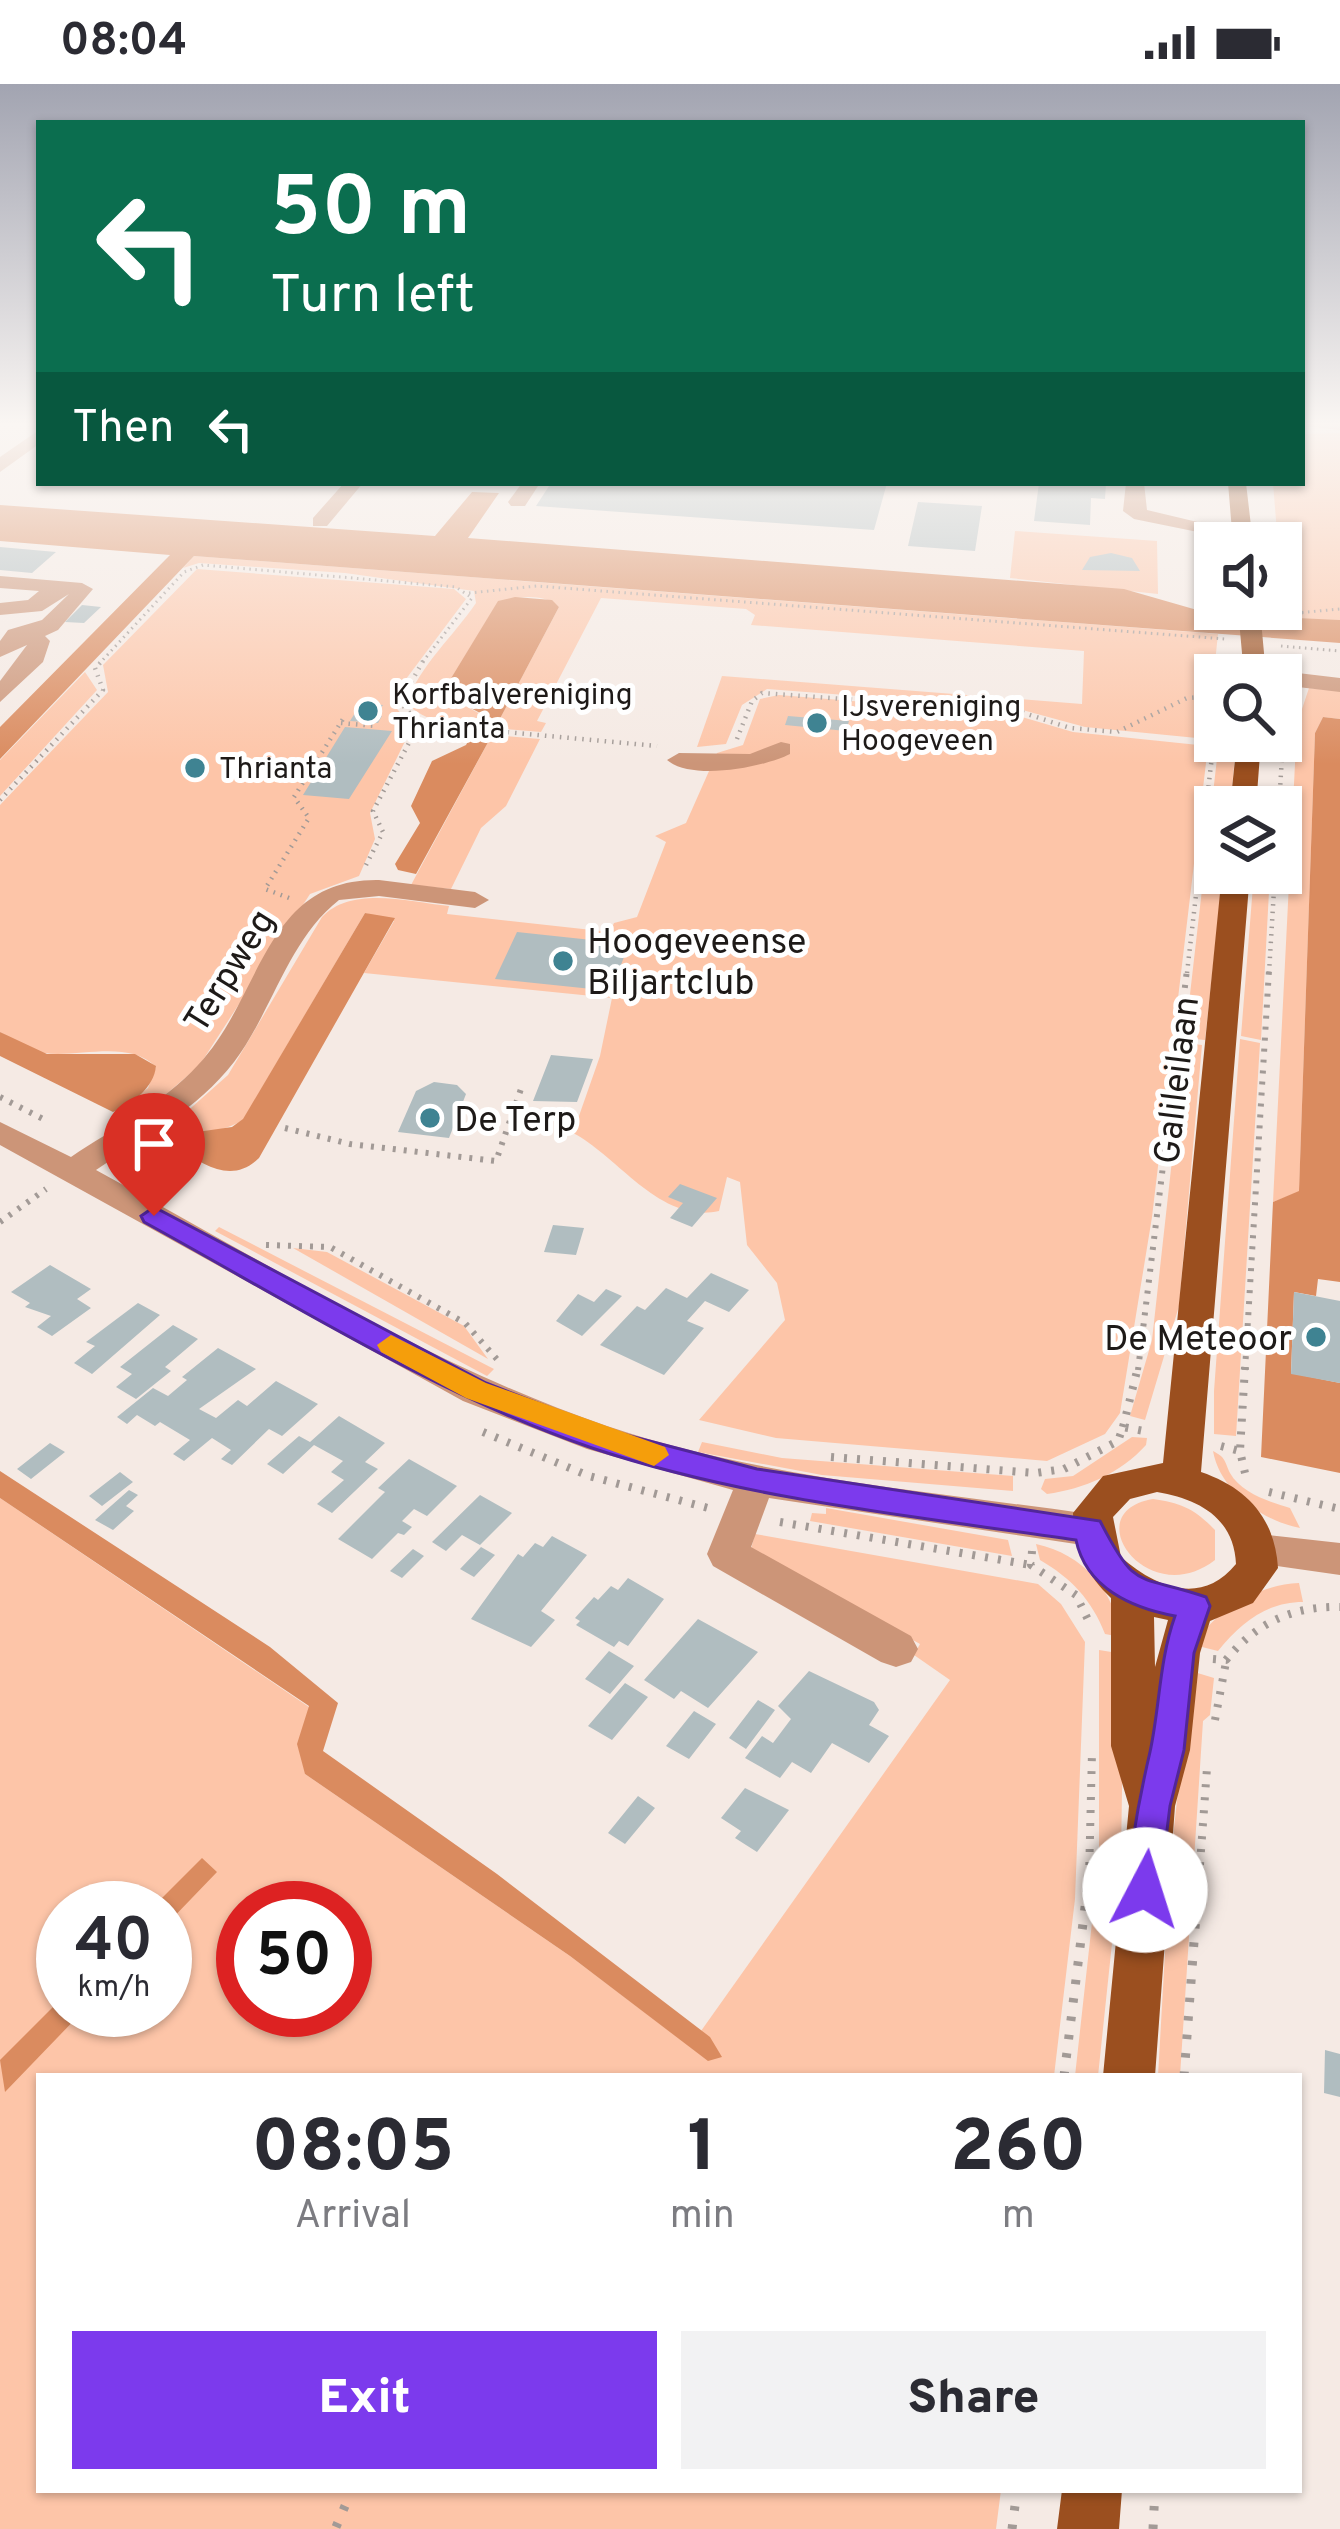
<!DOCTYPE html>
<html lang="en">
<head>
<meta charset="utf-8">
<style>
  :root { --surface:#fff; --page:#f2f2f3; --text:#2b2b33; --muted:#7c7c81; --accent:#7c3aed }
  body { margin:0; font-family:Overpass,sans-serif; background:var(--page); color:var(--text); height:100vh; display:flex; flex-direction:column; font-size:45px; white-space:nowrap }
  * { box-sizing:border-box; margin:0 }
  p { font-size:39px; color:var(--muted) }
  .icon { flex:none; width:66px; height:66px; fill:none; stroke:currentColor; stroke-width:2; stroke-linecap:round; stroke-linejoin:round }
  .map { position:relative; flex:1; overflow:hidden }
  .details { position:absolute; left:36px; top:1989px; width:1266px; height:420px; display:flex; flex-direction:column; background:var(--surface); border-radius:0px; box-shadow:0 3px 9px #0004 }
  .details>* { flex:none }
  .guide { position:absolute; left:36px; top:36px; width:1269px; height:366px; border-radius:0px; box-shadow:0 3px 9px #0004; background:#0b6e4f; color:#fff; overflow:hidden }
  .tools { position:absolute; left:1194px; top:438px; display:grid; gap:24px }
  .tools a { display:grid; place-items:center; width:108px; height:108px; border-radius:0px; background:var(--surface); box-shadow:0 3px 9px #0004; font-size:60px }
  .speed { position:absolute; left:36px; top:1797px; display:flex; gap:24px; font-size:60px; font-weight:700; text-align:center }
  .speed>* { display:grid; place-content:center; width:156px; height:156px; border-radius:50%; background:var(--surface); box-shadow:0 3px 9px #0004; line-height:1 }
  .speed small { font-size:30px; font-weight:400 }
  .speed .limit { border:18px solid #d22; background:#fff; color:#111 }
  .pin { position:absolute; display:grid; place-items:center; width:102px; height:102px; color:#fff; margin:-123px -51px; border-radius:50% 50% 50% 0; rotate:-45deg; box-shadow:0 0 12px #0007 }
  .pin .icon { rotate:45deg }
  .me { position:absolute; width:132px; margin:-66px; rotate:5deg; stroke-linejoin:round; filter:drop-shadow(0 0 9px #0008) }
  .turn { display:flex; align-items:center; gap:42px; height:252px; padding:0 36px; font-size:54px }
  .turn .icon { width:156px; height:156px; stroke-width:2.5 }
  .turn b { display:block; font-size:84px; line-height:102px }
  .then { display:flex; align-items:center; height:114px; padding:0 36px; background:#0003; gap:24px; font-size:45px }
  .eta { display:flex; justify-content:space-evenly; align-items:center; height:204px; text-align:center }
  .eta b { font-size:72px; font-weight:800; line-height:84px }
  .primary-button { display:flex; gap:24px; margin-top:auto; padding:24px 36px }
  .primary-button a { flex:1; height:138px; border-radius:0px; background:var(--accent); color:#fff; font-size:48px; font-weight:800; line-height:138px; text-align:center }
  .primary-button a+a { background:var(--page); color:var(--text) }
  .status { display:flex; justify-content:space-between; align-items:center; height:84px; padding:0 60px; background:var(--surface); direction:ltr }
  .status svg { height:33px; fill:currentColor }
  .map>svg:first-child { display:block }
</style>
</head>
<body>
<div class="status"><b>08:04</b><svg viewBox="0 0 49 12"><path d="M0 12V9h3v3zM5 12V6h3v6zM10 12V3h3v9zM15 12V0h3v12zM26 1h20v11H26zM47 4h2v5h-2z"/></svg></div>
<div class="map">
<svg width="1340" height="2445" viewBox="0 0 1340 2445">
  <rect width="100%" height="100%" fill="#f5eae4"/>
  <path fill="#fdc5a8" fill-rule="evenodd" d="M1340,349V536L1284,535L1273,399H1302V350Z
    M1015,447L1157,457L1158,510L1010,494Z
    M194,472L1218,550L1207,655L1085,643L1015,624L767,605L742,621L726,660L697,663L722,592L1082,620L1084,567L751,541L755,531L746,525L601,514L537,637L546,639L541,648L495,644L559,523C545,509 517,512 498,518L442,609L482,631L476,643C449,641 426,638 406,619C422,579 452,554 476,519L474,507L345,489L199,479L183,484Z
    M197,485L454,505L466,515L397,607L393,620L412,643L370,729L375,755L359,792L310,810L199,982L137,1035L120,1025L148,1004L156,983C129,955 78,974 44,969C28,967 14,956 0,948V721L108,608L103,581Z
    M85,588L97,606L0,712V676Z
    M1309,604L1340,607V635L1323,633L1315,649L1299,1108L1273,1118L1297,640Z
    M779,611L1012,630L1073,648L1208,662L1152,1133L1120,1329L1105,1350L1047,1377L776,1354L699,1336L785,1236L777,1199L747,1161L740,1098L727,1093L719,1127C660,1140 618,1072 573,1049L600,972L612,914L364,889L394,837L365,829L243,1036C224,1048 186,1055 165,1047L228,991L322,833C352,801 410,818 449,822L447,830L610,848L614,839L637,833L666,758L655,752L686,739L717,669L743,661L760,615Z
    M492,651L540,655L506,722L481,744L451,805L411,801Z
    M1219,657H1236V662L1230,723H1215V789H1223L1205,956L1185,954Z
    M1254,789H1270L1261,956L1241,952Z
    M1240,955L1260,959L1236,1352L1214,1350V1307Z
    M1185,959L1202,961L1179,1222L1145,1336L1130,1332L1152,1256Z
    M219,1143L494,1285L487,1292L215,1147Z
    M293,1164L327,1168L464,1242L488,1275Z
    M1132,1353L1147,1354L1146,1361C1121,1389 1084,1405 1047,1410L1041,1405L1045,1395L1073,1392Z
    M702,1358L782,1374L1013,1392V1407L822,1391L698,1368Z
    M1213,1367C1226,1374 1224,1376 1230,1389C1241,1409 1270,1418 1290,1424L1300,1444C1263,1437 1220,1407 1213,1367Z
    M0,1414L309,1623L305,1690L570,1872L709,1977L701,1947L950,1596L914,1571L920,1560L751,1465L755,1450L1038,1500L1061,1520L1085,1558L1075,1815L1054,1992H39V2406H1001L996,2445H0ZM63,1824H165V1926H63ZM243,1824H345V1926H243Z
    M1153,1415C1181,1419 1195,1425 1215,1446V1476C1148,1528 1075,1428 1153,1415Z
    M826,1424L1008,1456L1012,1472L810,1437L812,1429L826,1430Z
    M1036,1460C1083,1470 1114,1506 1121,1553L1105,1550C1092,1516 1071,1494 1040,1476Z
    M1299,1499L1303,1518C1266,1518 1241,1539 1218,1567L1194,1561C1215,1526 1257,1501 1299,1499Z
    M1099,1566L1124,1570L1121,1774L1098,1992H1075L1099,1775Z
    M1191,1587L1214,1594L1210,1631L1203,1637L1180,1992H1158L1170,1781Z"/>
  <path fill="#da8b5f" d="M472,408L499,409L468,454L1124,505L1211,530L1340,536V559L194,472L0,675V643L170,471L0,457V421L435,452Z
    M515,513L552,516L559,523L495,644L476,643L482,630L442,609L498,517Z
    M1323,633L1340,635V1198L1318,1195L1316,1212L1294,1208L1291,1289L1340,1299V1389L1261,1373L1273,1118L1299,1107L1315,649Z
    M472,650L492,651L416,790L398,786L395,780L420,739L411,722L432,677L466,661Z
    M365,829L395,834L259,1074C233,1100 204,1082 179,1064L176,1051L232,1043L243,1035Z
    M0,948L47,970H135L156,982C154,1004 132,1020 113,1028L0,972Z
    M0,1387L270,1563L338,1619L323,1667L497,1790L710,1953L722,1973L708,1977L570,1872L305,1690L297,1660L309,1622L0,1414Z
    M202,1774L217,1788L165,1842V1824H152Z
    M63,1913V1926H84L5,2008L0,1976Z"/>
  <path fill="#b0bdc0" d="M551,399H887L874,446L536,422Z
    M1039,399H1106L1105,415L1091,414L1090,441L1034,437Z
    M918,418L982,422L975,467L908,462Z
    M0,463L56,468L32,489L0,486Z
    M1111,469L1132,474L1140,487L1082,486L1090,473Z
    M82,521L101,523L84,539L65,538Z
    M361,619L383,621L375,632H382L378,639L350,637Z
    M788,632L849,637L846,647L785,641Z
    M345,643L392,647L349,715L303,711Z
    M517,848L629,860L611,907L495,895Z
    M551,971L593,975L577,1018L533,1017Z
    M434,998L457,1001L466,1010L449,1054L398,1048L416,1007Z
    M680,1100L717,1114L692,1143L670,1134L683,1119L668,1113Z
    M553,1141L584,1144L576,1171L544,1168Z
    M50,1181L91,1205L77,1215L91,1224L52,1252L37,1243L51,1232L25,1223L30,1219L11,1208Z
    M711,1189L749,1206L729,1228L705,1217L687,1237L704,1244L664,1291L600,1261L637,1222L645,1226L666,1204L687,1214Z
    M606,1205L622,1212L582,1252L556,1237L578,1210L594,1218Z
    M1294,1208L1340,1217V1299L1291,1290Z
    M138,1219L160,1231L92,1290L74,1279L95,1262L86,1258Z
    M173,1241L198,1255L165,1283L171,1287L136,1315L116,1303L132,1290L120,1283Z
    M218,1264L256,1285L199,1325L216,1334L238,1316L247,1322L276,1297L318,1320L282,1352L269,1345L232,1381L221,1375L231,1366L212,1354L184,1377L173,1370L190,1356L160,1338L155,1342L137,1331L127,1340L117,1333L153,1304L168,1312L187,1296L182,1293Z
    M339,1332L385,1359L365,1378L378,1385L332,1429L317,1420L344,1396L331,1388L343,1377L314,1361L283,1390L267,1380L299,1352L310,1358Z
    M50,1359L65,1368L31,1395L17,1385Z
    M409,1375L457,1402L427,1432L414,1425L402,1437L412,1443L404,1451L398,1449L372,1475L338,1455L385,1408L378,1404Z
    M120,1388L133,1398L102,1422L89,1412Z
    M129,1406L138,1411L126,1422L134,1427L113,1446L95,1436Z
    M480,1411L512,1429L480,1461L462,1451L446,1467L432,1458Z
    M552,1452L587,1471L541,1527L555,1536L531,1563L471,1535L518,1470L523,1473L535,1459L543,1463Z
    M481,1463L495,1471L474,1493L460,1485Z
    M413,1465L424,1472L402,1494L390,1487Z
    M628,1494L664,1515L628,1562L619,1557L614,1563L576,1541L580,1537L575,1534L594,1513L598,1516L611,1502L618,1506Z
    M698,1535L758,1568L708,1624L681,1607L674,1615L644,1596Z
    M609,1567L634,1582L610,1610L585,1595Z
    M809,1587L874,1618L879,1626L869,1641L889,1652L869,1679L832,1659L811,1689L792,1678L780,1694L745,1674L762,1652L773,1659L791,1635L778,1622Z
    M625,1599L648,1613L612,1656L588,1642Z
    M758,1616L775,1626L746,1665L729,1654Z
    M694,1627L716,1640L689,1675L666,1662Z
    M745,1704L789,1726L757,1768L735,1754L741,1747L721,1734Z
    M638,1712L655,1724L625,1760L608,1749Z
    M1325,1966L1340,1970V2013L1324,2009Z"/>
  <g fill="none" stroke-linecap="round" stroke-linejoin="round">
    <path stroke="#a29a96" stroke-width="3" stroke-dasharray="1.5 4.5" stroke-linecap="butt" d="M1213,468L1215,487
      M469,509L537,502L1225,555
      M1277,528L1305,530
      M1296,529L1340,525
      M1281,562L1340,567
      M99,580L184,488L203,481L456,503L472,514L421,580
      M1222,580V574"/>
    <path stroke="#a29a96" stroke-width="4.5" stroke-dasharray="1.5 6" stroke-linecap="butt" d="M423,577L400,618L419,640L657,662
      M1221,591L1222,577
      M341,639L376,642
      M737,655L752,617L762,609L1021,628L1070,644L1117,648L1187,614L1215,612
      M0,716L103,606L95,584L102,577
      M1279,723L1284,638L1294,617
      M366,781L383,748L373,727L419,640
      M289,814L265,805L309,734L294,713L343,635
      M1187,889L1215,646
      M1269,889L1275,789"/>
    <path stroke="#a29a96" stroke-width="6" stroke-dasharray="3 8" stroke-linecap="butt" d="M0,1013L43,1035
      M285,1044L350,1060L496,1077L522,1002
      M0,1138L46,1105
      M266,1161L330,1163L465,1239L502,1281
      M1138,1286L1187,886
      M1245,1286L1269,886"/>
    <path stroke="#a29a96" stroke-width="8" stroke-dasharray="3 10" stroke-linecap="butt" d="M1123,1343L1138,1283
      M483,1348L589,1392L708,1424
      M1221,1362L1240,1367
      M831,1373L1036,1389L1064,1385L1118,1357L1123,1343L1149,1348
      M1245,1389L1240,1367L1245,1283
      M1269,1408L1340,1425
      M780,1438L1031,1481
      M1032,1467L1031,1481L1076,1511L1090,1540
      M1213,1575L1226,1576C1256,1539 1293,1522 1340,1523
      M1215,1636L1226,1578
      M1089,1794L1092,1668
      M1199,1794L1207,1684"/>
    <path stroke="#a29a96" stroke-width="9" stroke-dasharray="4.5 14" stroke-linecap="butt" d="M1064,1992L1089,1791
      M1184,1992L1199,1791
      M336,2443L348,2415
      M1012,2445L1017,2406
      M1153,2445L1155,2406"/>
    <path fill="#cc9578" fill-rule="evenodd" d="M1302,337H1340V346L1306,342Z
      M39,346V360L0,388V373Z
      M344,399H363L327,442H313V434Z
      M522,399H540L525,422H511L508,418Z
      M1126,399H1144L1147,426L1252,451L1242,457L1134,435L1123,427Z
      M0,492L82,499L93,505L58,546L45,552L50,557L43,578L0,618V597L27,561L0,573V557L8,546L42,536L69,510L42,527L0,531V519L28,516L39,507L0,504Z
      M1281,587L1340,594V608L1281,601V591H1272Z
      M781,658L790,660V670C762,684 691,697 667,676L679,669L750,670Z
      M379,796L475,808L489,816L475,824L379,812L339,816C288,856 272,928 234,978C197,1026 144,1053 96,1086C262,1176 428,1281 607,1342C762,1394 928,1407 1089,1430L1103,1435L1109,1446L1103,1457L1089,1462L769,1414L751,1463L911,1552L918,1565L911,1578L896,1583L881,1578L713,1482L707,1470L733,1406L587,1365L463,1317L0,1061V1038L71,1073C114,1044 162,1020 198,981C263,912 264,794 379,796Z
      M1258,1450L1340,1459V1491L1243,1477L1237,1466L1243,1455Z"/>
    <path fill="#9b4f1f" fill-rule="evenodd" d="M1228,399H1246L1253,459H1233Z
      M1238,525H1260L1266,591H1244Z
      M1237,657H1261L1256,723H1230Z
      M1222,789H1250L1201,1388C1248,1404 1275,1435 1278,1484L1253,1519L1210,1537L1200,1569L1190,1666L1175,1722L1155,1992H1103L1129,1722L1111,1662V1514C1085,1489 1074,1465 1073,1429L1103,1392L1163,1379ZM1157,1408C1199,1415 1234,1434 1236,1480C1202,1522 1156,1504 1121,1473L1113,1433L1130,1415ZM1154,1533L1168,1536L1155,1583Z
      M1062,2406H1122L1119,2445H1057Z"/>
  </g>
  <linearGradient id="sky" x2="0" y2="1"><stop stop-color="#a2a4b1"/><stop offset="0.5" stop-color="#faf6f3"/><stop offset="1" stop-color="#faf6f3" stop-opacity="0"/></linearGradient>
  <rect width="1340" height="680" fill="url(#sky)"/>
  <path fill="#7c3aed" stroke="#51269a" stroke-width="3" d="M154,1123L486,1299L607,1346L757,1385L1100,1437C1137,1509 1136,1489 1206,1513L1210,1522L1194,1569L1184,1666L1170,1722L1158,1818L1145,1823L1132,1818L1127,1806C1131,1758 1139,1715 1150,1668C1160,1622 1159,1577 1175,1532C1132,1524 1086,1504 1076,1456C914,1432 748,1416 592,1364C434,1310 290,1218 144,1138L141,1132Z"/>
  <path fill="#f59e0b" d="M391,1251L486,1299L665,1363L669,1371L654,1382L466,1314L381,1268L377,1261Z"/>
  <g fill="#3f8392" stroke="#fff" stroke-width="4.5">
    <circle cx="368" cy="627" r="12"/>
    <circle cx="817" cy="639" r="12"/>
    <circle cx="195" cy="684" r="12"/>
    <circle cx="563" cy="877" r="12"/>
    <circle cx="430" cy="1034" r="12"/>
    <circle cx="1316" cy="1253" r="12"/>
  </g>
  <g text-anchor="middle" stroke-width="10" stroke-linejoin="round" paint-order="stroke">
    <g font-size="30" fill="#1e1a18" stroke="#fff" text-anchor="start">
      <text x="392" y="620">Korfbalvereniging<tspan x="392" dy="34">Thrianta</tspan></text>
      <text x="841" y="632">IJsvereniging<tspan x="841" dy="34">Hoogeveen</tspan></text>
      <text x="219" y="694">Thrianta</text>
    </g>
    <g font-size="36" fill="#1e1a18" stroke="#fff" text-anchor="start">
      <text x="587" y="869">Hoogeveense<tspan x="587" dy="41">Biljartclub</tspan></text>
      <text x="454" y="1047">De Terp</text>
      <text x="1292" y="1266" text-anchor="end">De Meteoor</text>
    </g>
    <g font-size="36" fill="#1e1a18" stroke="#fff">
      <text transform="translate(228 886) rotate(-58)" y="13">Terpweg</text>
      <text transform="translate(1175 996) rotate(-83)" y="13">Galileilaan</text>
    </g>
  </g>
</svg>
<div class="tools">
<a><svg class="icon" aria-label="sound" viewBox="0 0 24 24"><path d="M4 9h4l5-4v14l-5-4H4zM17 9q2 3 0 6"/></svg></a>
<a><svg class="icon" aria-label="search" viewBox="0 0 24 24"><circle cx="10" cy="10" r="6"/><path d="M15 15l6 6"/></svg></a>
<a><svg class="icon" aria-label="layers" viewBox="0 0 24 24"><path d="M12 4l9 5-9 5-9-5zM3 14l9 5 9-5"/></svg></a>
</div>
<div class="speed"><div>40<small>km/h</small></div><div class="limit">50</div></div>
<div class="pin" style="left:154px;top:1132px;background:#d93025"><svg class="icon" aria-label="arrive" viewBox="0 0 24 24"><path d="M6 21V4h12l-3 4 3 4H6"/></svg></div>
<svg class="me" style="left:1145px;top:1806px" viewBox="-20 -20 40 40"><circle r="19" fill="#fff"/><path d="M0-13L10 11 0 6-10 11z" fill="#7c3aed"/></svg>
<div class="guide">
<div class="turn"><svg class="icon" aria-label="left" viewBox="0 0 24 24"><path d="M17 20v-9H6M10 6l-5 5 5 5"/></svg><div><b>50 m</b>Turn left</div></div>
<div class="then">Then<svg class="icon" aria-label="left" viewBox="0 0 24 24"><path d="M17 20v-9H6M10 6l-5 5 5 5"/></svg></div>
</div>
<section class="details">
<div class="eta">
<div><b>08:05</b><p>Arrival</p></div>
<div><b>1</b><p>min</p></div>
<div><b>260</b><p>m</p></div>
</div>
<div class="primary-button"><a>Exit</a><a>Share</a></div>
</section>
</div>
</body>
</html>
